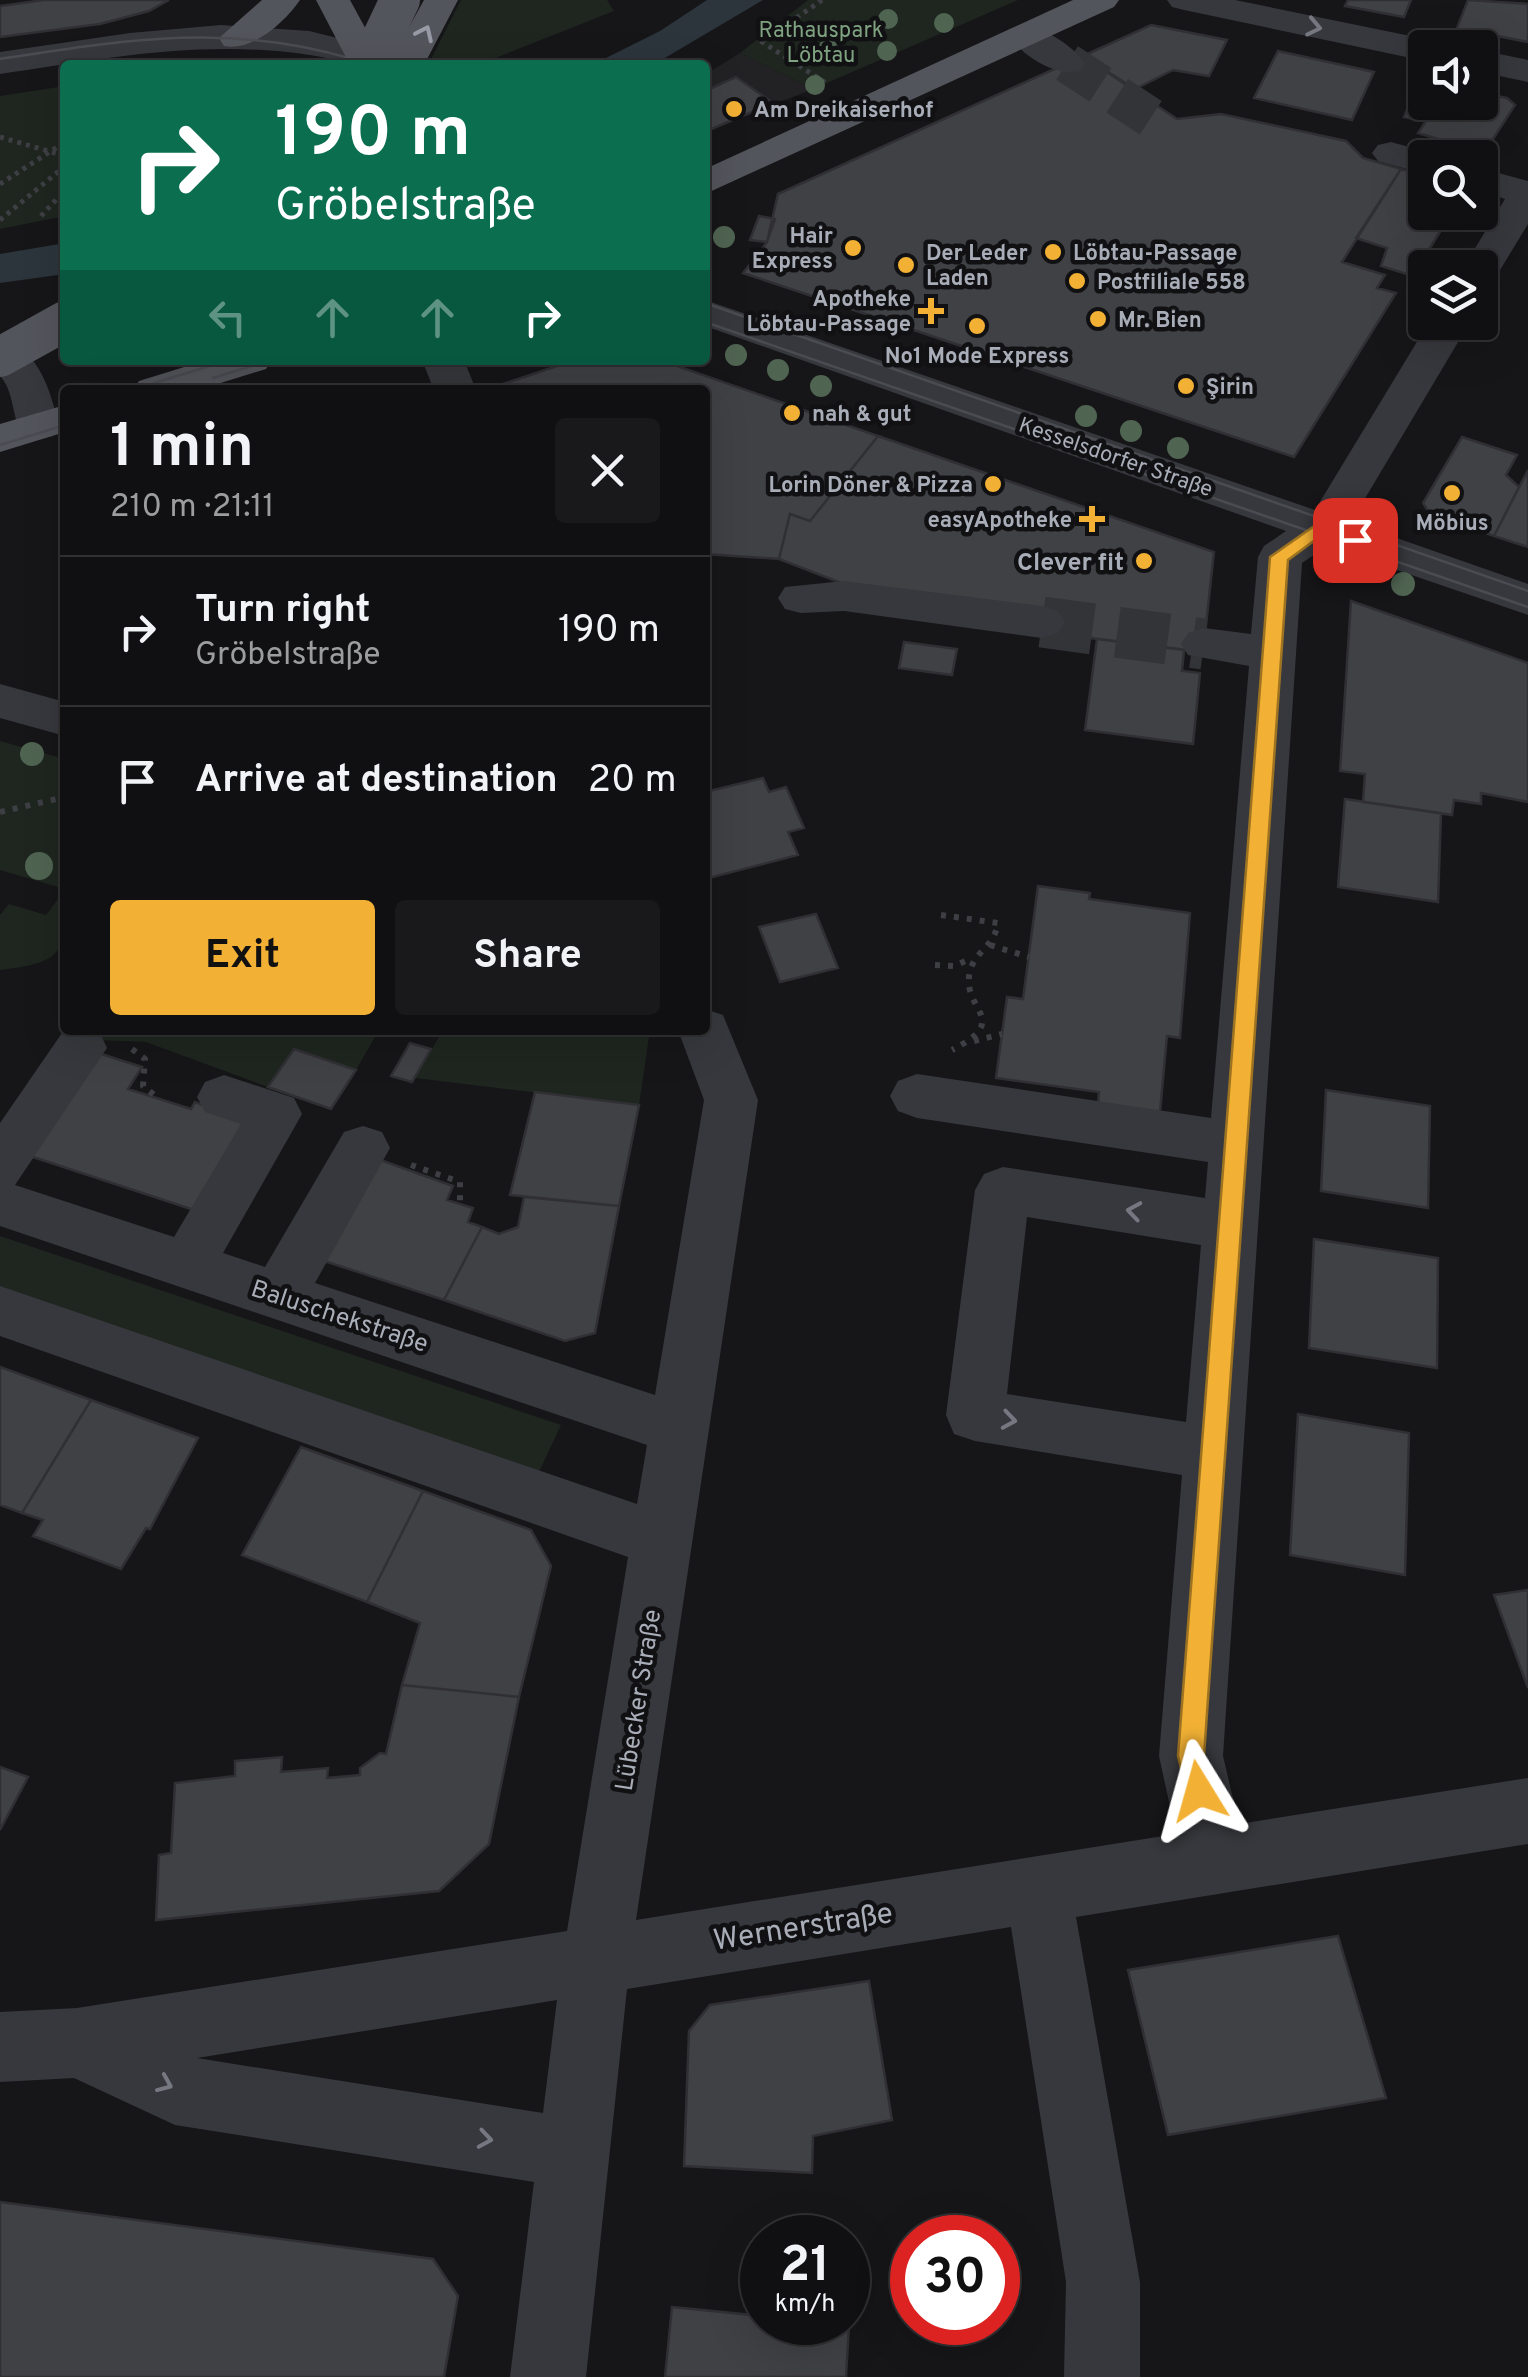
<!DOCTYPE html>
<html lang="en">
<head>
<meta charset="utf-8">
<style>
  :root { --surface:#101012; --page:#19191b; --text:#f1f3f6; --muted:#9c9d9f; --line:#303032; --accent:#f2b134 }
  body { margin:0; font-family:Overpass,sans-serif; background:var(--page); color:var(--text); height:100vh; display:flex; flex-direction:column; font-size:38px; white-space:nowrap }
  * { box-sizing:border-box; margin:0 }
  p { font-size:32px; color:var(--muted) }
  .icon { flex:none; width:55px; height:55px; fill:none; stroke:currentColor; stroke-width:2; stroke-linecap:round; stroke-linejoin:round }
  .map { position:relative; flex:1; overflow:hidden }
  .drawer { position:absolute; left:60px; top:385px; width:650px; height:650px; display:flex; flex-direction:column; background:var(--surface); border-radius:10px; box-shadow:0 10px 40px #0002,0 0 0 2px var(--line) }
  .drawer>* { flex:none }
  .guide { position:absolute; left:60px; top:60px; width:650px; height:305px; border-radius:10px; box-shadow:0 10px 40px #0002,0 0 0 2px var(--line); background:#0b6e4f; color:#fff; overflow:hidden }
  .fabs { position:absolute; left:1408px; top:30px; display:grid; gap:20px }
  .fabs a { display:grid; place-items:center; width:90px; height:90px; border-radius:10px; background:var(--surface); box-shadow:0 10px 40px #0002,0 0 0 2px var(--line); font-size:50px }
  .speed { position:absolute; left:740px; top:2215px; display:flex; gap:20px; font-size:50px; font-weight:700; text-align:center }
  .speed>* { display:grid; place-content:center; width:130px; height:130px; border-radius:50%; background:var(--surface); box-shadow:0 10px 40px #0002,0 0 0 2px var(--line); line-height:1 }
  .speed small { font-size:25px; font-weight:400 }
  .speed .limit { border:15px solid #d22; background:#fff; color:#111 }
  .pin { position:absolute; display:grid; place-items:center; width:85px; height:85px; color:#fff; margin:-42px; border-radius:20px; box-shadow:0 5px 15px #0006 }
  .me { position:absolute; width:110px; margin:-55px; rotate:352deg; stroke-linejoin:round; filter:drop-shadow(0 0 8px #0008) }
  .turn { display:flex; align-items:center; gap:35px; height:210px; padding:0 50px; font-size:45px }
  .turn .icon { width:130px; height:130px; stroke-width:2.5 }
  .turn b { display:block; font-size:70px; line-height:85px }
  .lanes { display:flex; align-items:center; height:95px; padding:0 50px; background:#0003; justify-content:center; gap:50px; direction:ltr }
  .lanes .off { opacity:.35 }
  .round { display:grid; place-items:center; flex:none; width:105px; height:105px; border-radius:10px; background:var(--page) }
  .summary { display:flex; align-items:center; justify-content:space-between; height:170px; padding:0 50px }
  h1 { font-size:60px; font-weight:700; line-height:75px }
  .button { display:flex; gap:20px; margin-top:auto; padding:20px 50px }
  .button a { flex:1; height:115px; border-radius:10px; background:var(--accent); color:#111; font-size:40px; font-weight:700; line-height:115px; text-align:center }
  .button a+a { background:var(--page); color:var(--text) }
  ul { padding:0; list-style:none }
  li { display:flex; align-items:center; gap:30px; height:150px; padding:0 50px; border-top:2px solid var(--line) }
  li div { flex:1 }
  li b { display:block; font-size:38px }
  li em { font-style:normal }
  .map>svg:first-child { display:block }
</style>
</head>
<body>
<div class="map">
<svg width="1528" height="2377" viewBox="0 0 1528 2377">
  <rect width="100%" height="100%" fill="#161618"/>
  <path fill="#222225" d="M740,53L813,89L705,132V75Z"/>
  <path fill="#1e261f" d="M461,0H607L614,11L478,65H428Z
    M808,0H1018L813,89L740,53Z
    M65,86V216L0,229V96Z
    M0,741L65,759V889L0,870Z
    M65,890C65,953 66,962 0,970V915L9,904L46,915Z
    M89,1030H379L356,1070L294,1049L268,1087L146,1042L97,1040Z
    M443,1030H650L639,1105L415,1078Z
    M0,1236L561,1425L538,1474L0,1289Z"/>
  <path fill="#2c353c" d="M707,0H763L653,65H592L660,31Z
    M65,243V274L0,283V254Z"/>
  <path fill="#404145" stroke="#303034" stroke-width="2.5" d="M44,0H169L149,11L100,24L0,37V6Z
    M1348,0H1411L1404,17L1345,6Z
    M1468,0L1528,4V42L1457,28Z
    M1151,25L1227,40L1209,76L1173,70L1135,89L1083,56Z
    M1278,51L1374,72L1352,120L1254,98Z
    M1083,56L1177,119L1221,114L1346,141L1363,158L1401,169L1342,262L1385,275L1377,288L1396,293L1294,457L743,273L767,242L778,194Z
    M736,77L773,103L709,130L705,127V91Z
    M1419,81L1425,82V102H1480V93L1507,98L1515,105L1484,153L1418,133L1426,121L1404,117Z
    M1401,169L1425,176V212H1452L1413,276L1381,266L1387,248L1356,238Z
    M759,216L775,219L767,242L750,240Z
    M575,360H660L878,436L810,521L790,514L779,559L705,554V390L488,389Z
    M878,436L1214,552L1203,652L1035,631L867,593L779,559L790,514L810,521Z
    M1462,437L1517,455L1506,475L1519,487L1494,536L1430,514L1423,503Z
    M1528,470V547L1494,536Z
    M1351,601L1528,663V802L1481,793V804L1454,800L1452,815L1363,802L1365,774L1340,771Z
    M1097,639L1184,650L1182,671L1200,673L1193,744L1085,730Z
    M904,642L957,649L952,675L899,668Z
    M763,778L769,792L786,787L804,828L788,832L798,855L705,879V792Z
    M1345,799L1441,813L1438,902L1338,887Z
    M1038,886L1090,893L1089,899L1190,913L1180,1038L1167,1036L1160,1112L1098,1104L1099,1092L996,1078L1007,997L1023,999Z
    M816,914L838,968L780,982L759,927Z
    M410,1043L431,1049L412,1082L391,1076Z
    M294,1049L356,1070L331,1109L268,1087Z
    M92,1051L142,1067L128,1089L191,1109L195,1102L255,1126L203,1213L24,1154Z
    M1326,1090L1430,1106L1428,1208L1321,1191Z
    M535,1092L639,1105L619,1206L510,1195Z
    M372,1157L453,1186L447,1200L473,1208L468,1222L482,1227L444,1300L315,1258Z
    M524,1197L619,1206L595,1333L565,1341L444,1300L482,1227L499,1234L518,1227Z
    M1314,1239L1438,1258L1437,1368L1309,1348Z
    M0,1367L91,1400L22,1513L0,1505Z
    M91,1400L198,1438L150,1529L146,1528L121,1569L33,1536L43,1520L22,1513Z
    M1298,1414L1409,1433L1405,1575L1290,1555Z
    M301,1447L423,1491L367,1602L242,1555Z
    M423,1491L531,1530L551,1566L519,1697L402,1685L420,1623L367,1602Z
    M1528,1590V1688L1494,1595Z
    M402,1685L519,1697L489,1844L439,1891L156,1920L159,1855L171,1853L175,1783L235,1776V1761L282,1757L281,1772L328,1768L327,1778L360,1775V1768L380,1753L386,1754Z
    M0,1767L28,1777L0,1830Z
    M1338,1936L1386,2098L1168,2135L1128,1970Z
    M869,1981L892,2120L813,2136L812,2173L684,2166L689,2031L710,2005Z
    M0,2202L433,2259L458,2296L444,2377H0Z
    M672,2307L762,2316V2322L849,2325L846,2377H665Z"/>
  <g fill="none" stroke-linecap="round" stroke-linejoin="round">
    <path stroke="#333438" stroke-width="40" stroke-dasharray="40 20" stroke-linecap="butt" d="M1067,63L1162,125"/>
    <path stroke="#333438" stroke-width="51" stroke-dasharray="51 25" stroke-linecap="butt" d="M1042,622L1204,644"/>
    <path stroke="#3d3f44" stroke-width="5" stroke-dasharray="4 5" stroke-linecap="butt" d="M822,0L762,42L826,83
      M0,137L65,156
      M0,184L65,142
      M41,216L65,190
      M0,220L65,166"/>
    <path stroke="#3d3f44" stroke-width="6" stroke-dasharray="5 8" stroke-linecap="butt" d="M0,812L65,797
      M941,915L998,923C994,947 976,950 970,971C960,1011 1014,1018 952,1050
      M990,945L1029,957
      M935,965L954,966L972,958
      M974,1041L1002,1034
      M132,1049L145,1059L143,1086L158,1098
      M411,1165L460,1182V1204"/>
    <path fill="#37383d" fill-rule="evenodd" d="M1167,0H1235L1425,39L1441,48H1425V61L1184,10L1172,7Z
      M221,25L309,31L362,44L367,52L362,60L349,63C232,34 118,56 0,74V52L130,33Z
      M1027,25C1047,30 1073,46 1085,63L1080,71C1055,77 1023,56 1009,36L1014,28Z
      M1480,50L1528,60V82L1480,72Z
      M1391,142L1438,155L1440,158H1425V174L1378,161L1372,153L1378,145Z
      M1480,168L1528,181V224L1494,280L1480,284V268H1463L1505,199L1480,191Z
      M705,300L1315,510L1429,322H1470L1351,522L1528,584V615L1327,546L1302,563L1223,1756L1239,1824L1528,1778V1844L1076,1917L1140,2282V2377H1064L1066,2282L1011,1927L627,1989L586,2377H510L534,2182L175,2125L74,2078L0,2082V2012L77,2008L567,1931L628,1557L0,1336V1286L637,1504L647,1445L0,1226V1123L62,1033L72,1030L100,1033L107,1048L15,1185L174,1237L241,1124L205,1112L197,1097L205,1082L224,1075L294,1098L302,1114L223,1253L265,1267L344,1132L363,1126L382,1132L390,1148L315,1283L655,1395L704,1100L678,1030H705V1009L723,1015L758,1100L636,1920L1176,1834L1159,1756L1182,1475L975,1441L954,1434L946,1415L975,1190L984,1174L1003,1167L1205,1198L1208,1162L917,1118L898,1111L890,1096L898,1081L917,1074L1211,1118L1249,666L1188,655L1181,644L1188,633L1204,628L1251,634L1258,557L1264,546L1286,531L705,326ZM1027,1217L1201,1245L1186,1422L1007,1394ZM557,2000L543,2113L197,2058Z
      M0,339C40,350 50,390 59,426L53,436L38,440L23,436C11,417 15,392 0,376Z
      M422,360H464L476,390H434Z
      M844,581L1042,606L1058,611L1065,622L1058,633L1042,638L844,611L801,613L785,609L778,598L785,587Z
      M0,684L65,702V736L0,718Z"/>
    <path fill="#53555c" fill-rule="evenodd" d="M262,0H300C285,22 252,52 224,46L219,38Z
      M316,0H350L381,57L376,65H350Z
      M424,0H458L424,65H388Z
      M1073,0H1119L1114,7L705,194V169Z
      M207,360H272L266,369L198,390H133L139,381Z
      M65,405V432L0,452V424Z"/>
    <path stroke="#4a4c52" stroke-width="2.5" d="M0,59C123,40 230,22 352,59
      M705,303L1528,591
      M705,322L1528,607
      M213,378L271,360
      M132,390L229,360
      M0,445L65,425"/>
    <path stroke="#53555c" stroke-width="40" d="M363,65L382,38L400,0
      M0,357L65,321"/>
  </g>
  <g fill="#506452">
    <circle cx="888" cy="19" r="10"/>
    <circle cx="944" cy="23" r="10"/>
    <circle cx="828" cy="49" r="10"/>
    <circle cx="887" cy="51" r="10"/>
    <circle cx="815" cy="85" r="10"/>
    <circle cx="724" cy="237" r="11"/>
    <circle cx="736" cy="355" r="11"/>
    <circle cx="778" cy="370" r="11"/>
    <circle cx="821" cy="386" r="11"/>
    <circle cx="1086" cy="416" r="11"/>
    <circle cx="1131" cy="431" r="11"/>
    <circle cx="1178" cy="448" r="11"/>
    <circle cx="1403" cy="584" r="12"/>
    <circle cx="32" cy="754" r="12"/>
    <circle cx="39" cy="866" r="14"/>
  </g>
  <defs><path id="oneway-chevron" d="M-2-3.5L2.5 0L-2 3.5" fill="none" stroke-width="1.6" stroke-linecap="round" stroke-linejoin="round" transform="scale(2.5)"/></defs>
  <g stroke="#757881">
    <use href="#oneway-chevron" transform="translate(1314 27) rotate(12)"/>
    <use href="#oneway-chevron" transform="translate(1134 1211) rotate(-171)"/>
    <use href="#oneway-chevron" transform="translate(1009 1420) rotate(9)"/>
    <use href="#oneway-chevron" transform="translate(165 2084) rotate(23)"/>
    <use href="#oneway-chevron" transform="translate(485 2139) rotate(9)"/>
  </g>
  <use stroke="#979ba6" href="#oneway-chevron" transform="translate(425 33) rotate(-65)"/>
  <path fill="#f2b134" stroke="#9d7322" stroke-width="2.5" d="M1320,522L1364,540L1355,546L1322,535L1288,560L1204,1756L1212,1791L1209,1801L1199,1805L1189,1801L1178,1756L1270,557Z"/>
  <g fill="#f2b134" stroke="#111113" stroke-width="4">
    <circle cx="734" cy="109" r="10"/>
    <circle cx="853" cy="248" r="10"/>
    <circle cx="1053" cy="252" r="10"/>
    <circle cx="906" cy="265" r="10"/>
    <circle cx="1077" cy="281" r="10"/>
    <path d="M926 296h10v10h10v10h-10v10h-10v-10h-10v-10h10z"/>
    <circle cx="1098" cy="319" r="10"/>
    <circle cx="977" cy="326" r="10"/>
    <circle cx="1186" cy="386" r="10"/>
    <circle cx="792" cy="413" r="10"/>
    <circle cx="993" cy="484" r="10"/>
    <circle cx="1452" cy="493" r="10"/>
    <path d="M1087 504h10v10h10v10h-10v10h-10v-10h-10v-10h10z"/>
    <circle cx="1144" cy="561" r="10"/>
  </g>
  <g text-anchor="middle" stroke-width="9" stroke-linejoin="round" paint-order="stroke">
    <g font-size="22" fill="#7fa381" stroke="#111113">
      <text x="821" y="37">Rathauspark<tspan x="821" dy="25">Löbtau</tspan></text>
    </g>
    <g font-size="22" font-weight="bold" fill="#a8adb8" stroke="#111113" text-anchor="start">
      <text x="754" y="117">Am Dreikaiserhof</text>
      <text x="833" y="243" text-anchor="end">Hair<tspan x="833" dy="25">Express</tspan></text>
      <text x="926" y="260">Der Leder<tspan x="926" dy="25">Laden</tspan></text>
      <text x="1073" y="260">Löbtau-Passage</text>
      <text x="1097" y="289">Postfiliale 558</text>
      <text x="911" y="306" text-anchor="end">Apotheke<tspan x="911" dy="25">Löbtau-Passage</tspan></text>
      <text x="1118" y="327">Mr. Bien</text>
      <text x="977" y="363" text-anchor="middle">No1 Mode Express</text>
      <text x="1206" y="394">Şirin</text>
      <text x="812" y="421">nah &amp; gut</text>
      <text x="973" y="492" text-anchor="end">Lorin Döner &amp; Pizza</text>
      <text x="1072" y="527" text-anchor="end">easyApotheke</text>
      <text x="1452" y="530" text-anchor="middle">Möbius</text>
    </g>
    <g font-size="22" fill="#a8adb8" stroke="#111113">
      <text transform="translate(1116 456) rotate(19)" y="8">Kesselsdorfer Straße</text>
    </g>
    <g font-size="25" font-weight="bold" fill="#a8adb8" stroke="#111113" text-anchor="end">
      <text x="1124" y="570">Clever fit</text>
    </g>
    <g font-size="25" fill="#a8adb8" stroke="#111113">
      <text transform="translate(340 1315) rotate(18)" y="9">Baluschekstraße</text>
      <text transform="translate(637 1700) rotate(-81)" y="9">Lübecker Straße</text>
    </g>
    <g font-size="30" fill="#a8adb8" stroke="#111113">
      <text transform="translate(803 1926) rotate(-9)" y="10">Wernerstraße</text>
    </g>
  </g>
</svg>
<div class="fabs">
<a><svg class="icon" aria-label="sound" viewBox="0 0 24 24"><path d="M4 9h4l5-4v14l-5-4H4zM17 9q2 3 0 6"/></svg></a>
<a><svg class="icon" aria-label="search" viewBox="0 0 24 24"><circle cx="10" cy="10" r="6"/><path d="M15 15l6 6"/></svg></a>
<a><svg class="icon" aria-label="layers" viewBox="0 0 24 24"><path d="M12 4l9 5-9 5-9-5zM3 14l9 5 9-5"/></svg></a>
</div>
<div class="speed"><div>21<small>km/h</small></div><div class="limit">30</div></div>
<div class="pin" style="left:1355px;top:540px;background:#d93025"><svg class="icon" aria-label="arrive" viewBox="0 0 24 24"><path d="M6 21V4h12l-3 4 3 4H6"/></svg></div>
<svg class="me" style="left:1199px;top:1791px" viewBox="-20 -20 40 40"><path d="M0-17L14 15 0 8-14 15z" fill="#f2b134" stroke="#fff" stroke-width="4"/></svg>
<div class="guide">
<div class="turn"><svg class="icon" aria-label="right" viewBox="0 0 24 24"><path d="M7 20v-9h11M14 6l5 5-5 5"/></svg><div><b>190 m</b>Gröbelstraße</div></div>
<div class="lanes"><svg class="icon off" aria-label="left" viewBox="0 0 24 24"><path d="M17 20v-9H6M10 6l-5 5 5 5"/></svg><svg class="icon off" aria-label="ahead" viewBox="0 0 24 24"><path d="M12 20V5M6 11l6-6 6 6"/></svg><svg class="icon off" aria-label="ahead" viewBox="0 0 24 24"><path d="M12 20V5M6 11l6-6 6 6"/></svg><svg class="icon" aria-label="right" viewBox="0 0 24 24"><path d="M7 20v-9h11M14 6l5 5-5 5"/></svg></div>
</div>
<section class="drawer">
<div class="summary"><div><h1>1 min</h1><p>210 m · 21:11</p></div><a class="round"><svg class="icon" aria-label="close" viewBox="0 0 24 24"><path d="M6 6l12 12M18 6L6 18"/></svg></a></div>
<ul>
<li><svg class="icon" aria-label="right" viewBox="0 0 24 24"><path d="M7 20v-9h11M14 6l5 5-5 5"/></svg><div><b>Turn right</b><p>Gröbelstraße</p></div><em>190 m</em></li>
<li><svg class="icon" aria-label="arrive" viewBox="0 0 24 24"><path d="M6 21V4h12l-3 4 3 4H6"/></svg><div><b>Arrive at destination</b></div><em>20 m</em></li>
</ul>
<div class="button"><a>Exit</a><a>Share</a></div>
</section>
</div>
</body>
</html>
